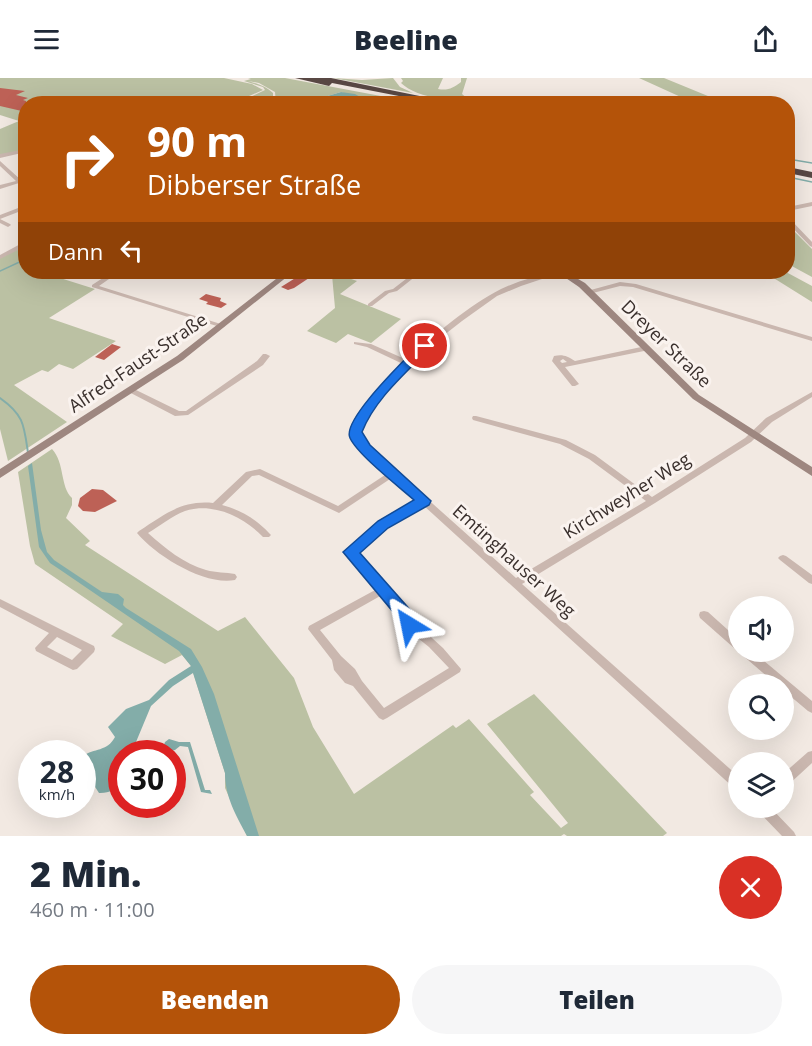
<!DOCTYPE html>
<html lang="de">
<head>
<meta charset="utf-8">
<style>
  :root { --surface:#fff; --page:#f6f6f7; --text:#1f2937; --muted:#747a83; --accent:#b45309 }
  body { margin:0; font-family:"Open Sans",sans-serif; background:var(--page); color:var(--text); height:100vh; display:flex; flex-direction:column; font-size:22px; white-space:nowrap }
  * { box-sizing:border-box; margin:0 }
  p { font-size:20px; color:var(--muted) }
  .icon { flex:none; width:33px; height:33px; fill:none; stroke:currentColor; stroke-width:2; stroke-linecap:round; stroke-linejoin:round }
  .map { position:relative; height:758px; overflow:hidden }
  .side { display:flex; flex-direction:column; background:var(--surface); flex:1 }
  .side>* { flex:none }
  .hud { position:absolute; left:18px; top:18px; width:777px; height:183px; border-radius:24px; box-shadow:0 6px 24px #0002; background:#b45309; color:#fff; overflow:hidden }
  .tools { position:absolute; left:728px; top:518px; display:grid; gap:12px }
  .tools a { display:grid; place-items:center; width:66px; height:66px; border-radius:50%; background:var(--surface); box-shadow:0 6px 24px #0002; font-size:30px }
  .speed { position:absolute; left:18px; top:662px; display:flex; gap:12px; font-size:30px; font-weight:700; text-align:center }
  .speed>* { display:grid; place-content:center; width:78px; height:78px; border-radius:50%; background:var(--surface); box-shadow:0 6px 24px #0002; line-height:1 }
  .speed small { font-size:15px; font-weight:400 }
  .speed .limit { border:9px solid #d22; background:#fff; color:#111 }
  .pin { position:absolute; display:grid; place-items:center; width:51px; height:51px; color:#fff; margin:-26px; border:3px solid #fff; border-radius:50%; box-shadow:0 2px 6px #0007 }
  .me { position:absolute; width:66px; margin:-33px; rotate:325deg; stroke-linejoin:round; filter:drop-shadow(0 0 4px #0008) }
  .turn { display:flex; align-items:center; gap:21px; height:126px; padding:0 30px; font-size:27px }
  .turn .icon { width:78px; height:78px; stroke-width:2.5 }
  .turn b { display:block; font-size:42px; line-height:51px }
  .then { display:flex; align-items:center; height:57px; padding:0 30px; background:#0003; gap:12px; font-size:22px }
  .round { display:grid; place-items:center; flex:none; width:63px; height:63px; border-radius:32px; background:var(--page) }
  .summary { display:flex; align-items:center; justify-content:space-between; height:102px; padding:0 30px }
  h1 { font-size:36px; font-weight:800; line-height:45px }
  .action { display:flex; gap:12px; margin-top:auto; padding:12px 30px }
  .action a { flex:1; height:69px; border-radius:36px; background:var(--accent); color:#fff; font-size:24px; font-weight:800; line-height:69px; text-align:center }
  .action a+a { background:var(--page); color:var(--text) }
  header { display:flex; justify-content:space-between; align-items:center; height:78px; padding:0 30px; background:var(--surface); font-size:27px; font-weight:800 }
  .map>svg:first-child { display:block }
</style>
</head>
<body>
<header><svg class="icon" aria-label="menu" viewBox="0 0 24 24"><path d="M4 6h16M4 12h16M4 18h16"/></svg>Beeline<svg class="icon" aria-label="share" viewBox="0 0 24 24"><path d="M12 15V3M7 8l5-5 5 5M5 13v7h14v-7"/></svg></header>
<div class="map">
<svg width="812" height="758" viewBox="0 0 812 758">
  <rect width="100%" height="100%" fill="#f2e9e2"/>
  <path fill="#bbc1a3" d="M0,0H224L252,6L263,12L233,25L26,26L25,72L0,77V51L19,43L0,37Z
    M248,0H285L418,25H363L366,23L341,14L304,25H276L275,14L259,5L248,3C258,6 265,8 273,15V25L236,26L265,12L263,9L244,3L251,1Z
    M333,0L362,2L393,0L400,9L413,15Z
    M401,0H443L438,11C448,13 453,10 461,4V0H467L462,16L468,21L484,25C462,25 417,21 401,5L403,3Z
    M639,0H664L725,25H694Z
    M788,147L812,171V199L788,186Z
    M25,166L26,194H41L95,211L49,240L116,263L73,291L59,286L48,294L42,292L14,307L67,344L8,383L0,351V180Z
    M764,194H786L812,208V224Z
    M334,195L357,203L340,216L401,241L371,265L348,256L336,265L307,253L335,230L332,197Z
    M52,371C65,385 60,409 72,420V427L66,440L90,463L85,467L218,553L245,539L294,600L313,649L354,716L453,647L456,650L469,641L534,714L530,717L561,750L568,745L487,646L534,616L667,755L663,758H567L564,756L561,758H247L225,710V695L191,588L182,577L165,586L111,558L123,546L35,486L30,468L18,394Z"/>
  <path fill="#83ada9" d="M341,14L355,16L367,23L363,26L304,25Z
    M32,385L41,452L47,474L54,482L102,514L118,516L124,521L123,527L126,530L191,571L202,589L214,616L259,758H247C236,737 225,719 225,695L193,595L173,608L151,628L136,664L142,675H122C122,693 124,716 99,715L90,701L83,699V678C94,670 107,674 115,659L108,649L126,631L149,622L169,602L191,588L179,573L59,491L50,485L39,469L28,388Z
    M169,661L179,664H190L205,712H210L212,716L201,714L188,669L180,668L175,672L161,675L165,664Z"/>
  <g fill="none" stroke-linecap="round" stroke-linejoin="round">
    <path stroke="#83ada9" stroke-width="1.5" d="M365,23H391L407,26
      M788,81L812,85
      M788,99L812,104
      M0,193L26,181"/>
    <path stroke="#83ada9" stroke-width="2" d="M0,320C24,337 24,347 28,375"/>
  </g>
  <path fill="#bd6156" d="M0,10L25,13L16,17L28,20L23,22L26,23V34L0,28Z
    M305,194H318L294,210L288,212L281,209Z
    M206,216L221,220L220,223L227,226L221,230L206,226L208,224L199,221Z
    M112,266L121,269L104,282L95,279Z
    M92,411L103,412L117,423L95,434L83,433L78,428L80,420Z"/>
  <g fill="none" stroke-linecap="round" stroke-linejoin="round">
    <path fill="#cab7af" fill-rule="evenodd" d="M26,71V74L0,80V76Z
      M0,83L21,102H24L26,110L19,105L0,111V107L16,103L0,88Z
      M812,124V128L788,133V129Z
      M26,127V131L0,141V137Z
      M788,140L790,141L812,164V169L810,168L788,145Z
      M0,141L10,146L11,147L8,149L0,145Z
      M26,163V168L0,181V177Z
      M112,194H119L99,208L224,247L225,248L222,250L220,249L92,209V207Z
      M415,194H421L397,213L389,215L372,228H368V226L385,213L393,211Z
      M555,194H563L521,208L497,218L462,243L439,261L393,304L374,325L363,343L360,358L396,393L516,500L646,423L589,381L560,366L473,342L472,340L473,338H476L566,362L595,377L652,419L745,360L766,340L812,314V319L772,344L751,364L655,425L522,506L738,698V711L734,710L423,427L386,449L356,474L411,536L430,553L432,560L443,570L461,591L460,594L387,640L383,642L379,640L353,608L345,605L334,592L332,582L308,551L309,548L377,511L345,474L380,445L418,423L393,399L339,435L259,397L252,398L222,427C241,432 256,441 269,455L271,457L269,459H263C244,439 213,424 185,433C172,438 160,448 148,455C165,470 184,486 206,492C216,495 226,494 235,496L237,499L235,502C205,508 156,478 137,455L139,453C164,437 181,422 213,425L246,394L260,391L338,428L388,395L352,359C353,354 354,349 355,345C362,325 388,300 403,286L367,269L354,266V264L371,266L407,282C433,258 469,227 501,211C518,203 536,198 555,194ZM382,517L403,541L409,553L429,569L449,590L384,630L362,603L355,591L341,578L320,552Z
      M620,204L636,206L812,259V263L633,209L620,208L589,216L586,214L587,213Z
      M646,268H649L650,270L649,272L565,289L579,306L575,308H572L552,283L554,278C563,276 567,278 575,283ZM563,281L567,284L562,285L560,283Z
      M263,276H266L270,278L263,287L188,337L175,338L127,313L128,311H134L179,333H186L257,283Z
      M783,477L786,478L812,497V506L809,505L780,482L778,480L780,478Z
      M0,521L94,568L95,571L94,574L77,591L73,592L36,573L35,570L49,555L0,529ZM57,559L82,572L72,582L47,569Z
      M704,533L708,534L738,561V571L734,570L700,540L699,537L700,534Z
      M740,573H752L812,623V635L808,633L783,612V606H776L741,576Z
      M812,673V685L787,708L783,709V696L808,674Z
      M756,729H770L794,754L796,758H782L758,733Z"/>
    <path fill="#9e8780" fill-rule="evenodd" d="M285,194H293L183,282L0,400V391L177,278Z
      M557,194H566L585,205L699,317L812,389V398L693,321L579,209Z"/>
    <path fill="#594844" fill-rule="evenodd" d="M295,0H331L459,26H440L332,5L329,8Z
      M788,89L812,94V100L788,95Z"/>
  </g>
  <path fill="#1a73e8" stroke="#114b97" stroke-width="1.5" d="M425,264L430,265V270C405,296 375,321 362,354L370,367L431,423L429,427L388,450L360,475L412,534L417,547L415,552L409,554L403,552L399,541L343,474L378,443L414,422C398,408 358,377 350,360C341,342 408,279 421,265Z"/>
  <g text-anchor="middle" stroke-width="6" stroke-linejoin="round" paint-order="stroke">
    <g font-size="18" fill="#392f2c" stroke="#faf3ef">
      <text transform="translate(666 266) rotate(44)" y="6">Dreyer Straße</text>
      <text transform="translate(138 285) rotate(-34)" y="6">Alfred-Faust-Straße</text>
      <text transform="translate(627 418) rotate(-32)" y="6">Kirchweyher Weg</text>
      <text transform="translate(514 483) rotate(42)" y="6">Emtinghauser Weg</text>
    </g>
  </g>
</svg>
<div class="tools">
<a><svg class="icon" aria-label="sound" viewBox="0 0 24 24"><path d="M4 9h4l5-4v14l-5-4H4zM17 9q2 3 0 6"/></svg></a>
<a><svg class="icon" aria-label="search" viewBox="0 0 24 24"><circle cx="10" cy="10" r="6"/><path d="M15 15l6 6"/></svg></a>
<a><svg class="icon" aria-label="layers" viewBox="0 0 24 24"><path d="M12 4l9 5-9 5-9-5zM3 14l9 5 9-5"/></svg></a>
</div>
<div class="speed"><div>28<small>km/h</small></div><div class="limit">30</div></div>
<div class="pin" style="left:425px;top:268px;background:#d93025"><svg class="icon" aria-label="arrive" viewBox="0 0 24 24"><path d="M6 21V4h12l-3 4 3 4H6"/></svg></div>
<svg class="me" style="left:409px;top:547px" viewBox="-20 -20 40 40"><path d="M0-17L14 15 0 8-14 15z" fill="#1a73e8" stroke="#fff" stroke-width="4"/></svg>
<div class="hud">
<div class="turn"><svg class="icon" aria-label="right" viewBox="0 0 24 24"><path d="M7 20v-9h11M14 6l5 5-5 5"/></svg><div><b>90 m</b>Dibberser Straße</div></div>
<div class="then">Dann<svg class="icon" aria-label="left" viewBox="0 0 24 24"><path d="M17 20v-9H6M10 6l-5 5 5 5"/></svg></div>
</div>
</div>
<section class="side">
<div class="summary"><div><h1>2 Min.</h1><p>460 m · 11:00</p></div><a class="round" style="background:#d93025;color:#fff"><svg class="icon" aria-label="close" viewBox="0 0 24 24"><path d="M6 6l12 12M18 6L6 18"/></svg></a></div>
<div class="action"><a>Beenden</a><a>Teilen</a></div>
</section>
</body>
</html>
